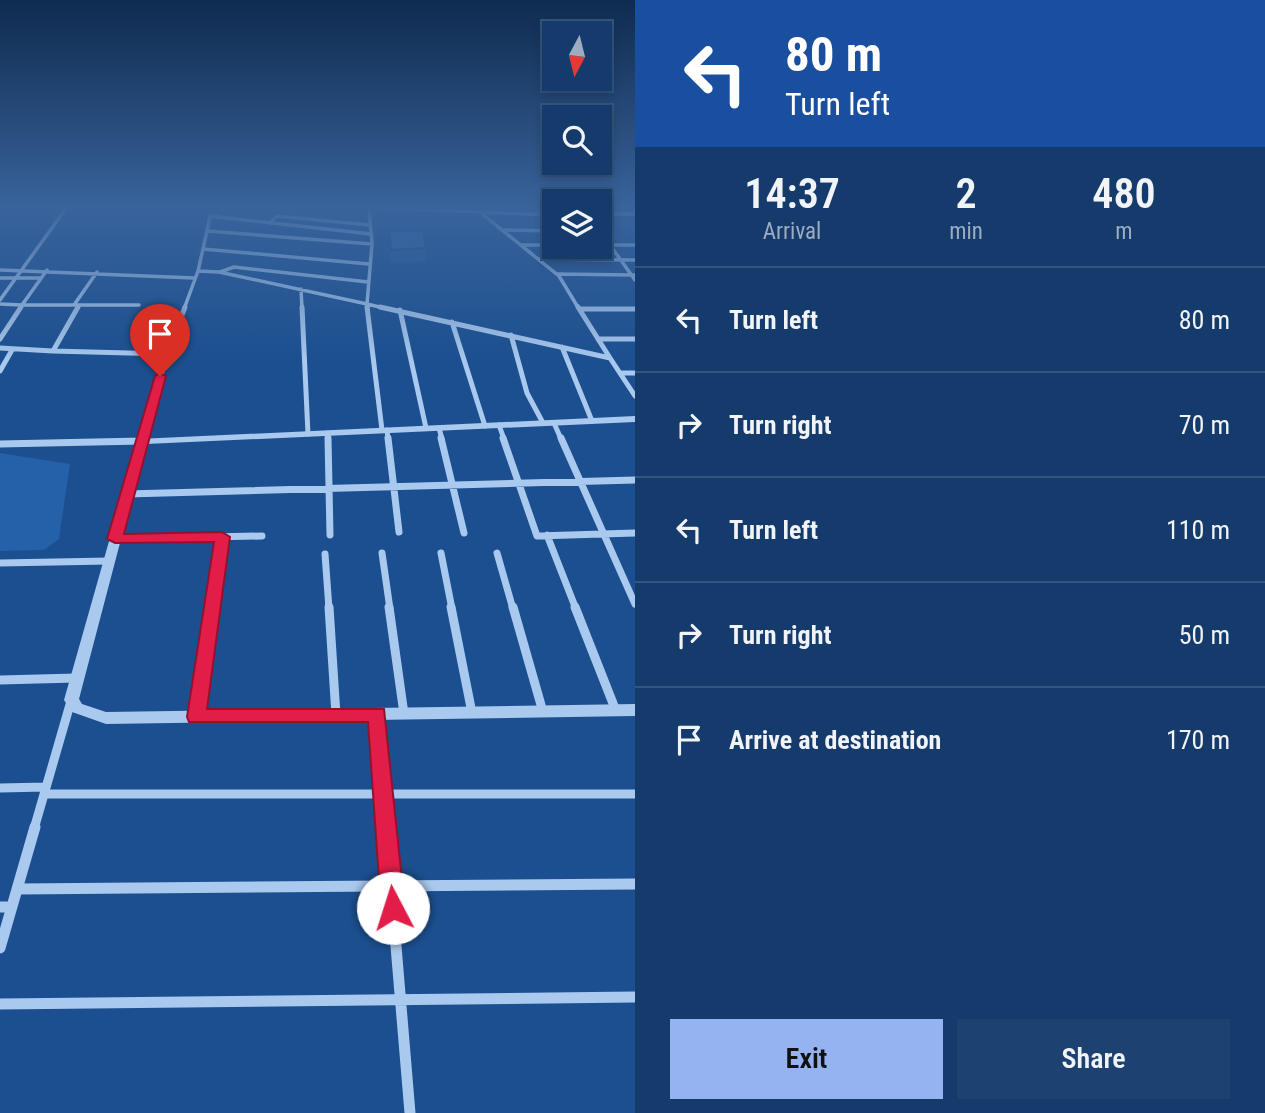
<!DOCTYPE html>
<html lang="en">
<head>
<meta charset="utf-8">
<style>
  :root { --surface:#143b6b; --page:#1d4271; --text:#f1f3f6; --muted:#9dadc1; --line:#33557e; --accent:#95b2f1 }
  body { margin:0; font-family:"Roboto Condensed",sans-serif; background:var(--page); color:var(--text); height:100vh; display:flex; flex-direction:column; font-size:26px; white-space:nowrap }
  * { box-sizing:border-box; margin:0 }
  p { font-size:23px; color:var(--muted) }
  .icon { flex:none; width:38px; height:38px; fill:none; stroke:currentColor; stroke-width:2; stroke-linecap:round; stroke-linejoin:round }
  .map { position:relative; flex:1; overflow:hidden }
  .details { display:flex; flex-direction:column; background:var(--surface); width:630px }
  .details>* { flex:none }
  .hud { background:#1a4fa0; color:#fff; overflow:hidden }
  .needle { width:46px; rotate:187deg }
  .controls { position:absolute; left:542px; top:21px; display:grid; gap:14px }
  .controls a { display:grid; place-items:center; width:70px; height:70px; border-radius:0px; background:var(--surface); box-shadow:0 4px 10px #0003,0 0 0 2px var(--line); font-size:35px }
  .pin { position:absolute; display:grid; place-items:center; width:60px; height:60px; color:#fff; margin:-72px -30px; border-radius:50% 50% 50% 0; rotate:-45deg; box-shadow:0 0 7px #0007 }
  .pin .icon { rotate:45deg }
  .me { position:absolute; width:77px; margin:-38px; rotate:355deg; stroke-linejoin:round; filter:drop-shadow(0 0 5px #0008) }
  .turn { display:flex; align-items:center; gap:24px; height:147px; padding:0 35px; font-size:32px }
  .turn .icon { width:91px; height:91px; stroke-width:2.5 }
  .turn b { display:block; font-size:49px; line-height:60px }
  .eta { display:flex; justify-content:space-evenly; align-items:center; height:119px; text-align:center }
  .eta b { font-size:42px; font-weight:600; line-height:49px }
  .action { display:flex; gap:14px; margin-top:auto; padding:14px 35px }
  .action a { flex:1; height:80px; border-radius:0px; background:var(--accent); color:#111; font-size:28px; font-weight:600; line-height:80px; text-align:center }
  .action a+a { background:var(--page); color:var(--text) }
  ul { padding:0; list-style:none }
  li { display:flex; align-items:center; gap:21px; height:105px; padding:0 35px; border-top:2px solid var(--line) }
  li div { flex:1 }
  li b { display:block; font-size:26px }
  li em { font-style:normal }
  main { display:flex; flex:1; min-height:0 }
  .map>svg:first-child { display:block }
</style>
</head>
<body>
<main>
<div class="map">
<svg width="635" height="1113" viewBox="0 0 635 1113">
  <rect width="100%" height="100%" fill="#1b4f8f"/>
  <path fill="#2461a8" d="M0,453L70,464L59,539L44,550L0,551Z"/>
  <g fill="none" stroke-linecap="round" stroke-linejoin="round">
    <path stroke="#a9c9ee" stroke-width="3.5" d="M369,207L372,244L367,304L388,309
      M536,207L539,212
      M633,207L635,210
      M481,213L559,276L579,309
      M270,223L277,216L370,225
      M505,230L555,231
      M207,231L210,216L371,234
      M600,231L635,280
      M522,245H555
      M600,245H635
      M203,249L369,264
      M539,259L635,260
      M0,270L194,278
      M47,270L22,305H139
      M220,272L234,267L368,282
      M557,274L635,275
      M0,278H40
      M301,289L302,309
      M0,300L67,207
      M0,304L22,305L20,309
      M74,305L97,272
      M77,309L79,305
      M184,309L198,271
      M368,309L367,304L219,272L198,271L207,231L372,244"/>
    <path stroke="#a9c9ee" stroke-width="5" d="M78,307L53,351L167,354
      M302,307L308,434
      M367,307L382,430
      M380,307L610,358L578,307
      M580,309H635
      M400,310L426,428
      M452,322L485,426
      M511,335L527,393L543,423
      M0,339L21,307
      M598,339H635
      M562,347L592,421
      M0,348L53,351
      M610,358L635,396
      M0,371L12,350
      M622,373H635
      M554,423L561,439
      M499,425L504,439
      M439,428L442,439
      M387,430L388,439
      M328,433V439
      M142,439L167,354L185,307"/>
    <path stroke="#a9c9ee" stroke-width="7" d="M328,438L330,535
      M388,438L399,532
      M441,438L464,533
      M503,438L537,536L635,533
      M561,438L635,604
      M0,444L142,441L143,438
      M127,494L635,480
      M547,535L576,609
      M115,539L262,536
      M382,553L390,609
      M441,553L452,609
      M497,553L513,609
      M325,554L329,609
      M0,563L109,561
      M212,609L222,537"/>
    <path stroke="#a9c9ee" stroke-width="9" d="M329,607L336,715
      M389,607L404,714
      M451,607L472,713
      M513,607L543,712
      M575,607L616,711
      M0,680L76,678
      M377,714L386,829
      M196,717L212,607
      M0,788L46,787
      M44,794H635
      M34,829L71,701"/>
    <path stroke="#a9c9ee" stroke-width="11" d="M386,827L410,1113
      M17,889L635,884
      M0,907H12
      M0,948L35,827
      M0,1004L635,997"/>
    <path fill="#a9c9ee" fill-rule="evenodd" d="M635,416V422L146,444L79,699L82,704L106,712L635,704V716L106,724L72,712L64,700L138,439Z"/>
    <path fill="#d6e6fa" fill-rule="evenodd" d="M377,207L555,213V217L380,209Z
      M600,211L635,212V216L600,215Z"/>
  </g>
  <path fill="#245895" d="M389,231L426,248L425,262L391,263L389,244Z"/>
  <path fill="#2a66ad" stroke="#1d4779" stroke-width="2" d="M389,231H423L426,248L391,250Z"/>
  <linearGradient id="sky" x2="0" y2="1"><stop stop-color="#0f2b4f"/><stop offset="0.57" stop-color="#39639b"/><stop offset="1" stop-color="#39639b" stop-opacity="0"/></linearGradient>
  <rect width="635" height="363" fill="url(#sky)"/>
  <path fill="#e11d48" stroke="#92132f" stroke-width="2" d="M160,373L166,376L124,534L222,532L230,537L207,709H384L405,908L402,917L393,920L385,917L381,908L368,722H189L187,717L214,542L115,543L107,539L155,376Z"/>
</svg>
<div class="controls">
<a><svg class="needle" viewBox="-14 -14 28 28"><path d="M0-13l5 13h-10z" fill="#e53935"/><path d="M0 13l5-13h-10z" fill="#9dadc1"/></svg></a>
<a><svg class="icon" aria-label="search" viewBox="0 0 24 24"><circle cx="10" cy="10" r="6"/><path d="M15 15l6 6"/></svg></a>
<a><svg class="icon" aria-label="layers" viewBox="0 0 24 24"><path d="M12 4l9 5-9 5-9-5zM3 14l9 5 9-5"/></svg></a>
</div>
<div class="pin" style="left:160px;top:376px;background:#d93025"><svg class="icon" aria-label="arrive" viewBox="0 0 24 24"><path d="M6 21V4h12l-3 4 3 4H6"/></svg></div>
<svg class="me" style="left:393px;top:908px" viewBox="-20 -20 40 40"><circle r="19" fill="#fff"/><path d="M0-13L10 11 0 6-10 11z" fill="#e11d48"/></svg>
</div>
<section class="details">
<div class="hud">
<div class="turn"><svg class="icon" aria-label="left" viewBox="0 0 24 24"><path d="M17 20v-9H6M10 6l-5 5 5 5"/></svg><div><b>80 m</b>Turn left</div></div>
</div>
<div class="eta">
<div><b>14:37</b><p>Arrival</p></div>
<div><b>2</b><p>min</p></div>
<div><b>480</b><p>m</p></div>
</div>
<ul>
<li><svg class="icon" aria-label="left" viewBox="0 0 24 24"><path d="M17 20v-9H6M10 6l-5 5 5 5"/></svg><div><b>Turn left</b></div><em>80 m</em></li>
<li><svg class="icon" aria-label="right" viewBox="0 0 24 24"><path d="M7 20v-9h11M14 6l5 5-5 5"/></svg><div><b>Turn right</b></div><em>70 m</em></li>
<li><svg class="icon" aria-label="left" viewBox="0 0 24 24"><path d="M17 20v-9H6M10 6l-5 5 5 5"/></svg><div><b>Turn left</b></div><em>110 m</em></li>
<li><svg class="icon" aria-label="right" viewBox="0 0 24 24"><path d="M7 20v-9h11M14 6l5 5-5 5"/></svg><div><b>Turn right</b></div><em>50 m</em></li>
<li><svg class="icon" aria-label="arrive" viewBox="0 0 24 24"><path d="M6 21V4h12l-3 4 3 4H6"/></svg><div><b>Arrive at destination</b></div><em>170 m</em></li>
</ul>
<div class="action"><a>Exit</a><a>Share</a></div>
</section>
</main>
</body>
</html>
